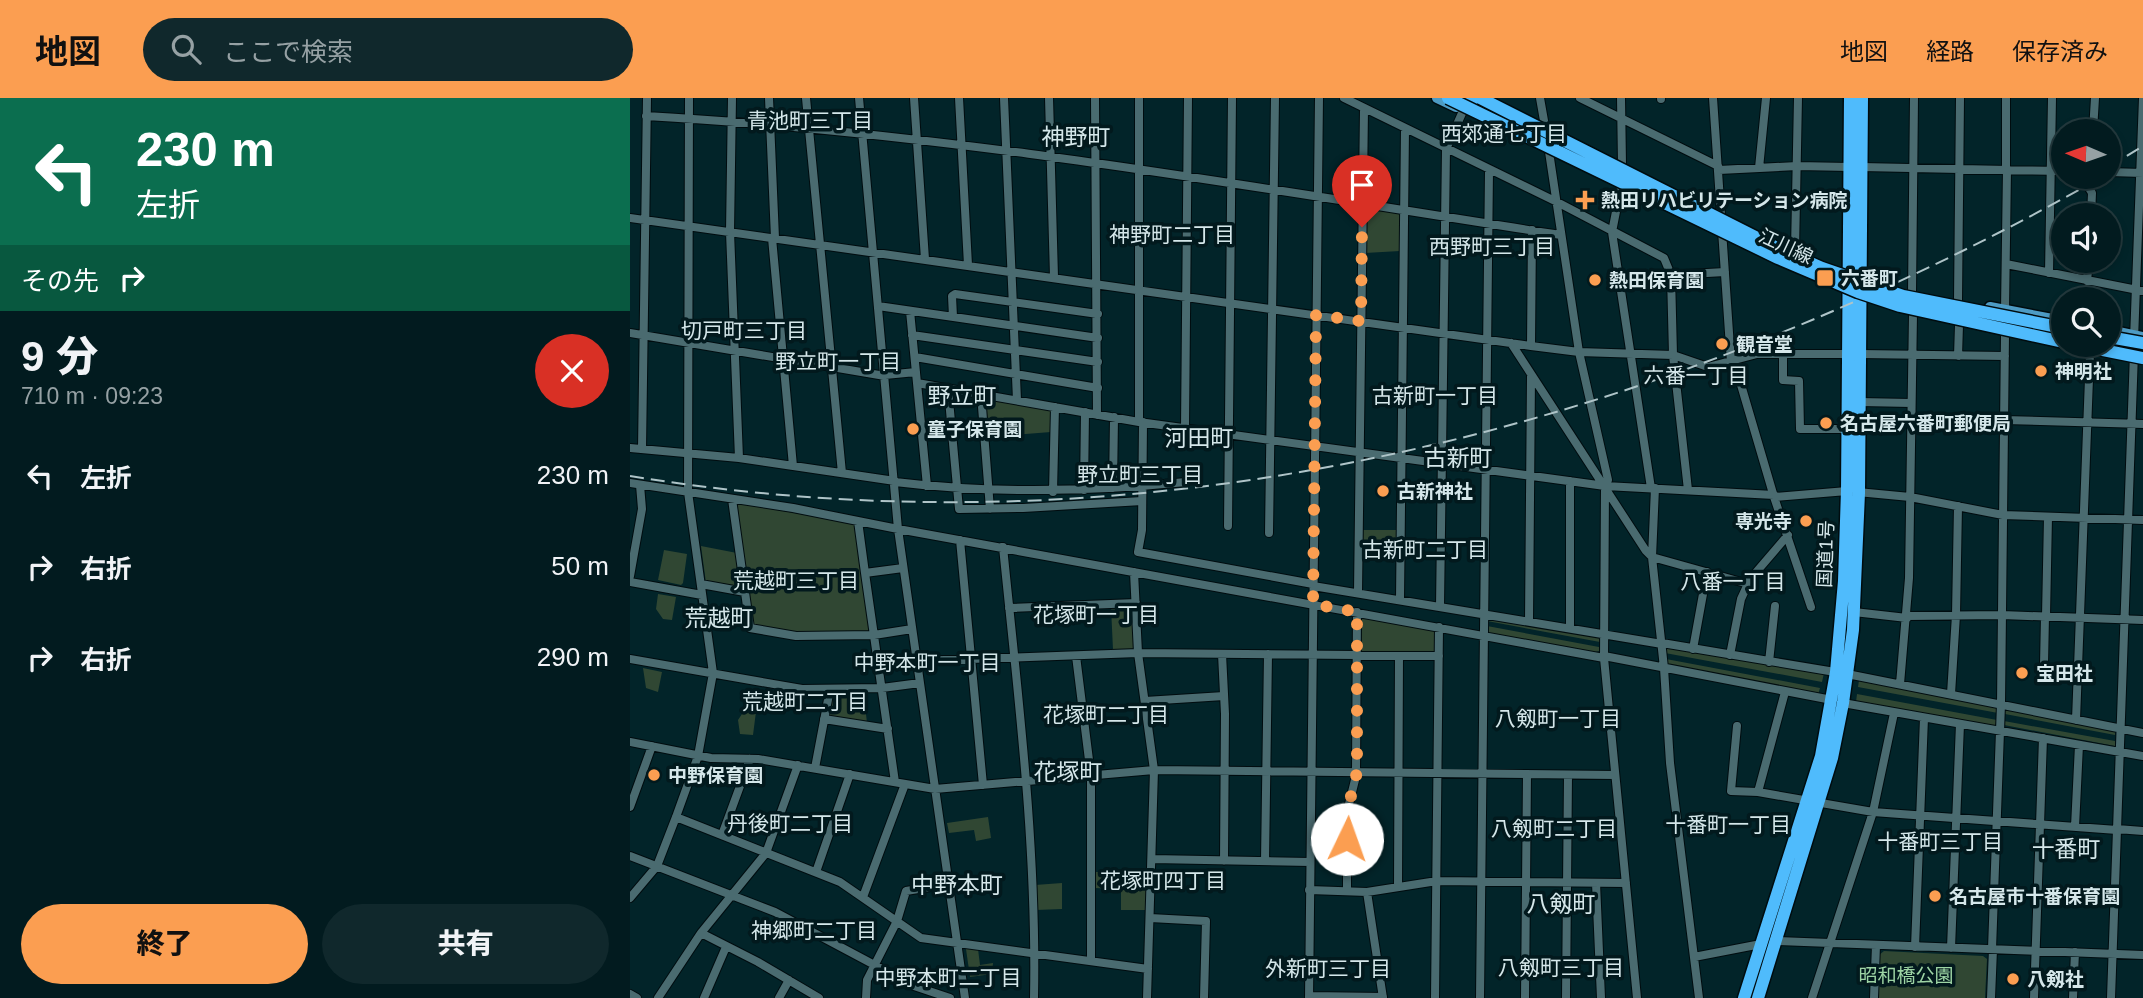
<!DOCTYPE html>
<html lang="ja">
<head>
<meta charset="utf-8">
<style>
  :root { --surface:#021b1f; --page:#10282c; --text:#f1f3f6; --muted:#96a1a4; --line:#23393d; --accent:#fb9e51 }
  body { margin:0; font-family:Arial,"Noto Sans JP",sans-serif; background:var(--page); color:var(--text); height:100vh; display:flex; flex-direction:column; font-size:26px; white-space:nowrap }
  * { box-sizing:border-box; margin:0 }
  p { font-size:23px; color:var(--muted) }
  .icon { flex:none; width:38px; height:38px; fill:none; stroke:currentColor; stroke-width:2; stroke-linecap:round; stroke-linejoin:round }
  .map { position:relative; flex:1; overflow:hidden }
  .details { display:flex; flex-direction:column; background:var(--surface); width:630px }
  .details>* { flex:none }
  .banner { background:#0b6e4f; color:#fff; overflow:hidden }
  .needle { width:46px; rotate:272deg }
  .controls { position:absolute; left:1421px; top:21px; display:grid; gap:14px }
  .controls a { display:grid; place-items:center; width:70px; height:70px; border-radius:50%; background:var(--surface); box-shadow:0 4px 10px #0003,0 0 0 2px var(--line); font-size:35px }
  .pin { position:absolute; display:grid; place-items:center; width:60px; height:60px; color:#fff; margin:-72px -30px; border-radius:50% 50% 50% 0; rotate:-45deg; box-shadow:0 0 7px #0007 }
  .pin .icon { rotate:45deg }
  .me { position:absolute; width:77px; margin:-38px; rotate:3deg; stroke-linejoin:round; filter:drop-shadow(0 0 5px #0008) }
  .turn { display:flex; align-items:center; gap:24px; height:147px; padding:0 21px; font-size:32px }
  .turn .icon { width:91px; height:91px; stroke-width:2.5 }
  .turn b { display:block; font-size:49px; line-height:60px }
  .then { display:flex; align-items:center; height:66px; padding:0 21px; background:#0003; gap:14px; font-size:26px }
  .round { display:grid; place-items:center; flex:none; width:74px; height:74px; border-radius:37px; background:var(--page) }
  .summary { display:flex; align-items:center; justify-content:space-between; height:119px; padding:0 21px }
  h1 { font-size:42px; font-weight:800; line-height:52px }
  .button { display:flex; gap:14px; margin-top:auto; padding:14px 21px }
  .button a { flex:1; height:80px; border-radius:42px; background:var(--accent); color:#111; font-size:28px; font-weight:800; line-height:80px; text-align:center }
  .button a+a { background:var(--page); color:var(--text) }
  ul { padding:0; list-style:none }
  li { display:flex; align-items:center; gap:21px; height:91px; padding:0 21px }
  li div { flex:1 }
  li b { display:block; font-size:26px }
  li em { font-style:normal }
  header { display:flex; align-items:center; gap:42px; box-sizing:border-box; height:98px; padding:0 35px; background:var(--accent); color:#111 }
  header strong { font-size:33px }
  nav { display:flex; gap:38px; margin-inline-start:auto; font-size:24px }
  .search { width:490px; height:63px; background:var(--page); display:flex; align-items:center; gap:18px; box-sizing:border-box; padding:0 24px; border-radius:38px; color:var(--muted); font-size:26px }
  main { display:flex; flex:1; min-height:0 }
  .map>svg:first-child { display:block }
</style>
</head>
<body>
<header>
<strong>地図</strong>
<div class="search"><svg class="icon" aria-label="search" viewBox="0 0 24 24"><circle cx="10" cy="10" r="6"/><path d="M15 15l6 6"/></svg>ここで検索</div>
<nav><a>地図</a><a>経路</a><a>保存済み</a></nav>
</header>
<main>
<section class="details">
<div class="banner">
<div class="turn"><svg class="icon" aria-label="left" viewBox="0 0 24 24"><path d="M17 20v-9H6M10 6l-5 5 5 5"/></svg><div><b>230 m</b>左折</div></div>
<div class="then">その先<svg class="icon" aria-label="right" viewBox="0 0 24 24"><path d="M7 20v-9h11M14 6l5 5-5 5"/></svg></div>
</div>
<div class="summary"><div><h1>9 分</h1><p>710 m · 09:23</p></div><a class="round" style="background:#d93025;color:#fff"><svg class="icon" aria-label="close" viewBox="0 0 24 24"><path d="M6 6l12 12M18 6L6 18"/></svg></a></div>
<ul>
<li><svg class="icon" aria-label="left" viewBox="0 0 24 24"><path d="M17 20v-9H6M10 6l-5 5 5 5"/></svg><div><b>左折</b></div><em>230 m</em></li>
<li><svg class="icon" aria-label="right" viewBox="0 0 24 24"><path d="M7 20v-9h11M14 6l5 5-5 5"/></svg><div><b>右折</b></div><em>50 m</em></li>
<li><svg class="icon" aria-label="right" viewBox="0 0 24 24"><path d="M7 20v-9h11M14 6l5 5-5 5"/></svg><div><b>右折</b></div><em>290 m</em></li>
</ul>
<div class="button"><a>終了</a><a>共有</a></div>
</section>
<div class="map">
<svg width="1513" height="900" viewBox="0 0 1513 900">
  <rect width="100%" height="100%" fill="#022429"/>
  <path fill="#304733" d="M737,110L768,115L770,118V153L735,155V112Z
    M358,300L418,311L422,313L421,334L357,339L354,303Z
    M106,405L224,425L240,535L166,536L124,528L121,525Z
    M732,432H768L767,458L732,457Z
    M71,448L107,455L112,488L108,491L76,485Z
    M34,452L57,456L53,485L51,487L28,482Z
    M28,496L46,499L42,522L33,521L26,511Z
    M500,508L502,510L504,549L502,552H483L481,509Z
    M732,518L803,529L806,533L805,553L731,555Z
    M859,519L969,537L970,544L857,523Z
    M857,528L969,549V553L962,555L858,535Z
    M1036,548L1194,575L1192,584L1035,555Z
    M1036,561L1190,590L1188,597L1038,568Z
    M13,570L32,574L28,594L16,590Z
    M1229,582L1367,610L1368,615L1228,589Z
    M1227,596L1367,622L1365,628L1226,604Z
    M203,598H234L237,625L200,619L197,616L200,600Z
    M115,603L127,606L123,637L110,636L108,622L112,616Z
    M1375,611L1485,633V637L1375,616Z
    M1374,623L1485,643V648L1374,627Z
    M358,719L361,740L346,743L344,732L319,735L317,725Z
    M464,774H491V782L517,783L516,812H491V791L464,790Z
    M432,785V811L406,812L405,787Z
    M338,850L348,851L350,867L363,865L362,876L340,879L336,851Z
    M1254,853L1353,858L1357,861L1355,900H1247L1249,857Z"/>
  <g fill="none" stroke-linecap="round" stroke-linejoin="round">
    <defs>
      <path id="minor" d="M102,0L100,134L109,360
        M139,0L145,140
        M176,0L212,375
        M229,0L268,431L335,900
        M284,0L295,161
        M329,0L338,167
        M374,0L387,302
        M419,0L424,179
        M465,0L467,317
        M509,0V324
        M714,0L927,104L1034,160L1041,177L1043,257L1058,392
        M910,0L916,34
        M950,0L1088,68
        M991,0L992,66
        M1083,0L1101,264
        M1031,1V0
        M16,18C323,35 628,90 931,137
        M1463,33L1465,0
        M918,47L949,254L978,382L975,388L974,560L1007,900
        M1231,69L1433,73
        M1129,70L1136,0
        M1376,71V0
        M1089,72L1167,68L1219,69
        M1479,74L1513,75
        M1452,79L1462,95L1461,117
        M991,88L982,134L1021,390
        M0,120L901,248L949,254L1043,257L1078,269L1127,256H1218
        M142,140L163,368
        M1165,152L1168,0
        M1376,166L1513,193
        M1419,175L1422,0
        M1041,177L1095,174
        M1457,183L1459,163
        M1282,196L1284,0
        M1328,203L1330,0
        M248,208L468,240
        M1375,212L1377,71
        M280,213L297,388
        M323,219L322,198L325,196L468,216
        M0,235L255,278
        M282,237L468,264
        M1504,242L1513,0
        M881,245L1016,453L1022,459L1115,485L1117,488L1111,501L1100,557
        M901,248L902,132
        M1153,256V282L1169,283L1170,331H1217
        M1230,256L1375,258
        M1328,258L1329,227
        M285,259L468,290
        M1104,263L1144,399L1181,509
        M255,277L286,274
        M287,285L509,324L975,388L1144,397
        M318,291L329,411L393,410L512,403
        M351,296L360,411
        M1230,304L1281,305
        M1374,322L1513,326
        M513,324L512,432L508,454L683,486
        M555,330L558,0
        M0,350L109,360L265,383
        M12,351L17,0
        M265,384C363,396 457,394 556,384
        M0,385L163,410L268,431L974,560
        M483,390L484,319
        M1025,390L1022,459L1034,570L1040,665L1069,900
        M454,392L455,314
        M423,394L425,309
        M1144,399L1217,393L1280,399L1373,417L1513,422
        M102,401L120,530L166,538L244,537L282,531
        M228,423L235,475
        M598,428L602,0
        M639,435L645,0
        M330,442L353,687
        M373,449C388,598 407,750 404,900
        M504,474L508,555L524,672L517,900
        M0,478L12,411L10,387
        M0,484L72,497
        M71,486L115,494
        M1116,486L1158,437
        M683,488L1032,546
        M728,495L734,10
        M770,502L775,31
        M810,509L816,51L833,13
        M379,510L506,505
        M1224,514L1277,520
        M1277,518L1372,517L1513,522
        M1416,518L1418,419
        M899,523L901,278
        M940,530V383
        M1032,545L1217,576L1513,635
        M1063,551L1077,474
        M592,556L595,616L594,763
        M446,558L461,678V863
        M727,558H809
        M974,558L1202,602
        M0,561L172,591L252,590L290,585
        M287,563L508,555L727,557
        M1139,564L1145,508
        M1414,567L1415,518
        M1270,586L1279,480L1283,216
        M1321,596L1326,517L1328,408
        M515,603L594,598
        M1213,605L1513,658
        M194,621L258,631
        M1446,622L1460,254
        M1107,628L1101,693L1128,694L1155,594
        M0,644L81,660L128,661L305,691L524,672L985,677
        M185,670L200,591
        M726,673L727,514
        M265,684L235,475L273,470
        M1128,694L1243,714L1487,732
        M0,709L22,648
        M46,719L210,784L291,840L518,871
        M1445,729L1449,647
        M1487,731L1513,733
        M92,737L120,661
        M0,758L145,814L284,888L320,900
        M522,761L680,764
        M635,763L638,556
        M186,774L220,676
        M966,785L971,900
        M768,789L769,558
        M679,792L737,794L807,783L996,785
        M717,793V714L727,674
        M737,794L753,900
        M233,799L275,686
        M0,800L27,768L46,719L68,658L83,575L58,394L59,0
        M520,820L576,823L574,900
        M71,835L128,864L189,900
        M1146,843L1513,857
        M1285,849L1294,620
        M1321,850L1330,626
        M1362,851L1371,606L1375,237
        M1064,859L1131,846
        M0,896L7,900
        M679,898L753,899
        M28,900L71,835L136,755L168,667
        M74,900L96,849
        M149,900L159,882
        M236,900L237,882L267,823L276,793L319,786
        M679,900L689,0
        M805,900L809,529
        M850,900L859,72
        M895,900L897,676
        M936,900L938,677
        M1182,900L1243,714L1264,615
        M1244,900L1246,847
        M1361,900L1363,851
        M1404,900L1413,640
        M1443,900L1445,854
        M1481,900L1504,255"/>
      <path id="major" d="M807,0L826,9
        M1360,209L1433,223
        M1479,232L1513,239"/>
      <path id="highway" d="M836,0L845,5
        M1114,900L1191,658L1206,574L1214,483L1217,393L1220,0
        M1128,900L1202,660L1213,605L1223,532L1229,395L1232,0"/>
    </defs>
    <use href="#minor" stroke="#000c0f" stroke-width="10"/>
    <use href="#major" stroke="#000c0f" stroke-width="13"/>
    <use href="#highway" stroke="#000c0f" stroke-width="15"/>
    <use href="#minor" stroke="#4a6b70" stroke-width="8"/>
    <use href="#major" stroke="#4d9bc4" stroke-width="10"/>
    <use href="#highway" stroke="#4fbbfc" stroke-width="12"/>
    <path stroke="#afc4c8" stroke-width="2" stroke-dasharray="14 7" stroke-linecap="butt" d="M1479,69L1513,48
      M0,378C519,463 1019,335 1472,79"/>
    <defs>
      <path id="highway-bridge" d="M818,0L1148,160L1228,194L1270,208L1433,244
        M850,0L1151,152L1192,170L1273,198L1433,230
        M1479,239L1513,245
        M1448,247L1513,260"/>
    </defs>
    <use href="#highway-bridge" stroke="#000c0f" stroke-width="15" stroke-linecap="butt"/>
    <use href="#highway-bridge" stroke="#4fbbfc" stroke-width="12"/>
  </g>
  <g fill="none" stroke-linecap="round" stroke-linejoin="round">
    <path stroke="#fb9e51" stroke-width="12" stroke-dasharray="0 21.6" d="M717,741V714L727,674V514L683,506L686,217L731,223L732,129"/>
  </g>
  <g fill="#fb9e51" stroke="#02191d" stroke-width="2.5">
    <path d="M951.5 91.5h7v7h7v7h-7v7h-7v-7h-7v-7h7z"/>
    <rect x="1186" y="171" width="18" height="18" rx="3.5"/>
    <circle cx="965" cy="182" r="7"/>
    <circle cx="1092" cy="246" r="7"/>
    <circle cx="1411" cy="273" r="7"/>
    <circle cx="1196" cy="325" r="7"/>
    <circle cx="283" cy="331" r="7"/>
    <circle cx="753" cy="393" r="7"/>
    <circle cx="1176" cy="423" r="7"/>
    <circle cx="1392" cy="575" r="7"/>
    <circle cx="24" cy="677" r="7"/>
    <circle cx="1305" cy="798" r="7"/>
    <circle cx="1383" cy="881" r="7"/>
  </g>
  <g text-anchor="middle" stroke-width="7" stroke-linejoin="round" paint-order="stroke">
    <g font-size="19" font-weight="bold" fill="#d5e7ea" stroke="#02191d" text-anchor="start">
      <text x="971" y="109">熱田リハビリテーション病院</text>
      <text x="1211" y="187">六番町</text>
      <text x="979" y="189">熱田保育園</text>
      <text x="1106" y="253">観音堂</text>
      <text x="1425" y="280">神明社</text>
      <text x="1210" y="332">名古屋六番町郵便局</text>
      <text x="297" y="338">童子保育園</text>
      <text x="767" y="400">古新神社</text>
      <text x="1162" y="430" text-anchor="end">専光寺</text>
      <text x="1406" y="582">宝田社</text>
      <text x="38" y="684">中野保育園</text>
      <text x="1319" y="805">名古屋市十番保育園</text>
      <text x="1397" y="888">八剱社</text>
    </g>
    <g font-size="19" fill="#d5e7ea" stroke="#02191d">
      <text transform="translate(1156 148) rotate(25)" y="7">江川線</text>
      <text transform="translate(1195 456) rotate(-88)" y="7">国道1号</text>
    </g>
    <g font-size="19" fill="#9ed5a5" stroke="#02191d">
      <text x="1276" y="884">昭和橋公園</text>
    </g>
    <g font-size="21" fill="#d5e7ea" stroke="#02191d">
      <text x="180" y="30">青池町三丁目</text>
      <text x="874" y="43">西郊通七丁目</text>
      <text x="542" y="144">神野町二丁目</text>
      <text x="862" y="156">西野町三丁目</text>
      <text x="114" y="240">切戸町三丁目</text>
      <text x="208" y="271">野立町一丁目</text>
      <text x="1066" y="285">六番一丁目</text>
      <text x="805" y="305">古新町一丁目</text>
      <text x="510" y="384">野立町三丁目</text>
      <text x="795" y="459">古新町二丁目</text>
      <text x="166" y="490">荒越町三丁目</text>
      <text x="1103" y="491">八番一丁目</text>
      <text x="466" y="524">花塚町一丁目</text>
      <text x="297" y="572">中野本町一丁目</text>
      <text x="175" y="611">荒越町二丁目</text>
      <text x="476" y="624">花塚町二丁目</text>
      <text x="928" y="628">八剱町一丁目</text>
      <text x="160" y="733">丹後町二丁目</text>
      <text x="1098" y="734">十番町一丁目</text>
      <text x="924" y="738">八剱町二丁目</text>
      <text x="1310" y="751">十番町三丁目</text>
      <text x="533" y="790">花塚町四丁目</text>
      <text x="184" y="840">神郷町二丁目</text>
      <text x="931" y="877">八剱町三丁目</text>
      <text x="698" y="878">外新町三丁目</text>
      <text x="318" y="887">中野本町二丁目</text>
    </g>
    <g font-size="23" fill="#d5e7ea" stroke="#02191d">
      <text x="446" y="47">神野町</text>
      <text x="332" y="306">野立町</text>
      <text x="569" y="348">河田町</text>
      <text x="828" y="368">古新町</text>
      <text x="89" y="528">荒越町</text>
      <text x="438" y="682">花塚町</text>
      <text x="1436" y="759">十番町</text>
      <text x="327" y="795">中野本町</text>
      <text x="931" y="814">八剱町</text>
    </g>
  </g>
</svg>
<div class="controls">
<a><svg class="needle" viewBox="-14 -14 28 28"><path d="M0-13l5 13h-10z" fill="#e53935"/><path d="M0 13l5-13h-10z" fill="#96a1a4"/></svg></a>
<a><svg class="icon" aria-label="sound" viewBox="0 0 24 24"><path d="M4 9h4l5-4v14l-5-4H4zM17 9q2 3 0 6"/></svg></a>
<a><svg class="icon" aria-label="search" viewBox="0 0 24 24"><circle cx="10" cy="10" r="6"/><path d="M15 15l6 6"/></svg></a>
</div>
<div class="pin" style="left:732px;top:129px;background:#d93025"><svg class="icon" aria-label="arrive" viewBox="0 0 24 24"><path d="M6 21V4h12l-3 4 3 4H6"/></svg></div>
<svg class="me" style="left:717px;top:741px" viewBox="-20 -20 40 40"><circle r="19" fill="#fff"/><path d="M0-13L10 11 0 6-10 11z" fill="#fb9e51"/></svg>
</div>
</main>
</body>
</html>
